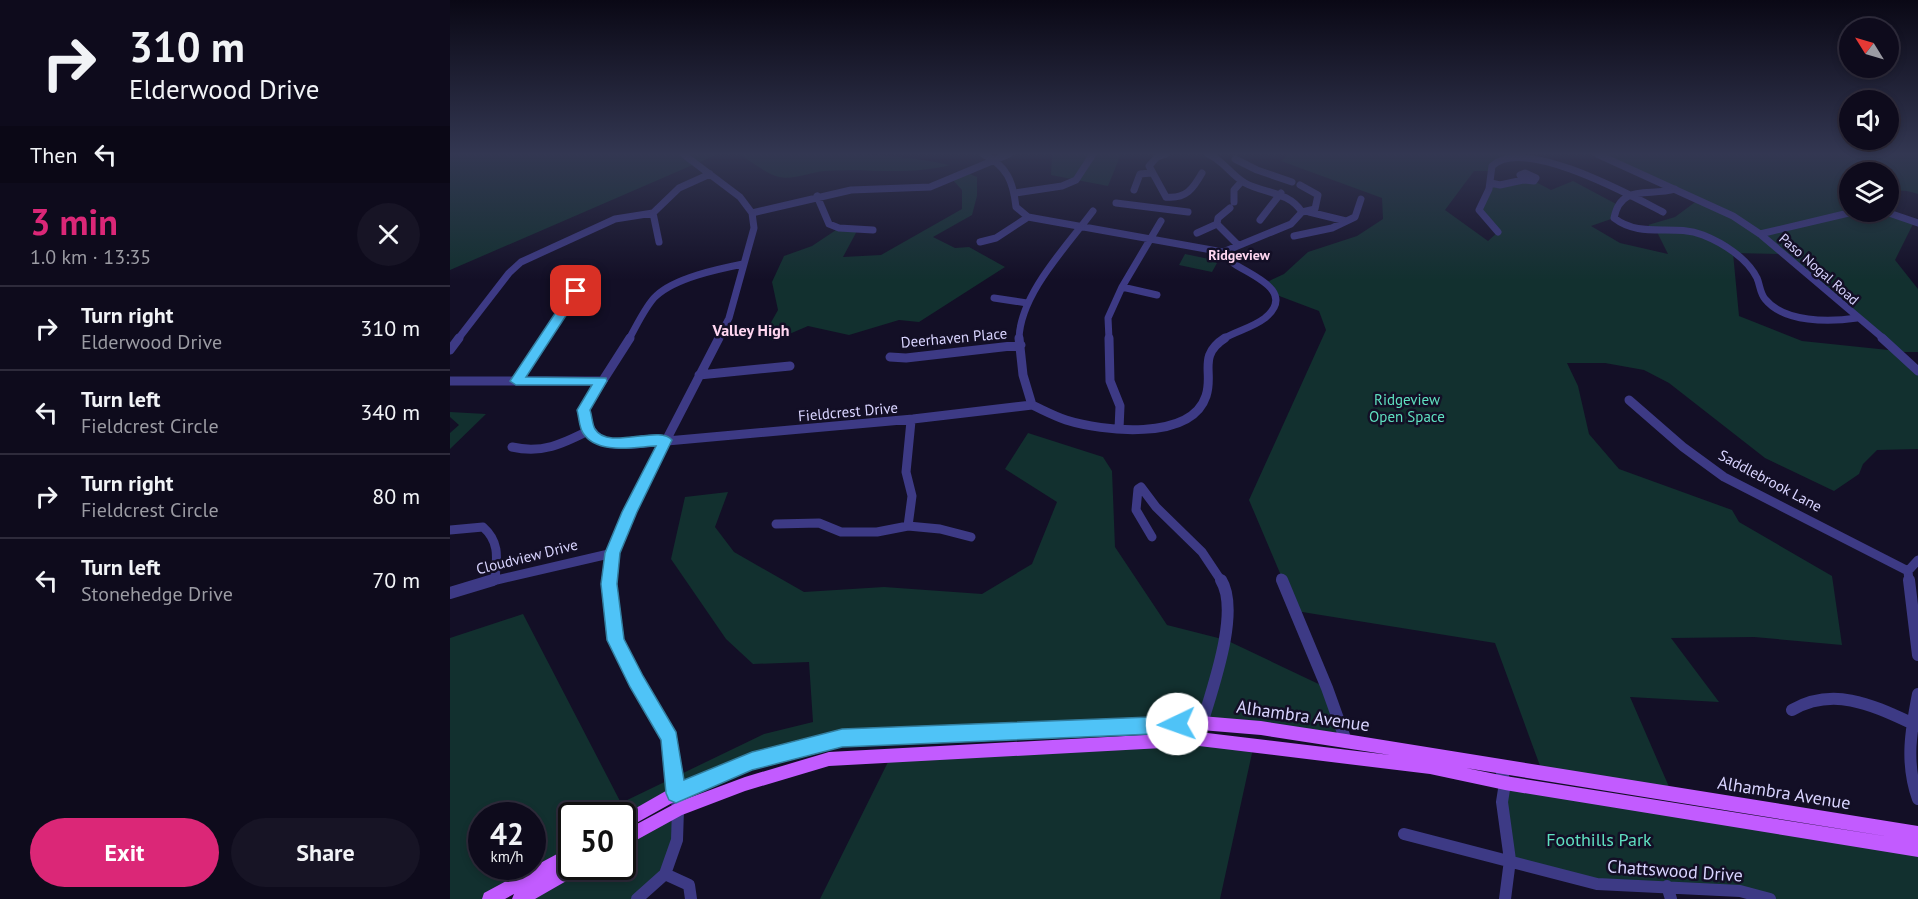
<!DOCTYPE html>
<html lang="en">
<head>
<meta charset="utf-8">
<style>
  :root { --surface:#0e0b1c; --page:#171425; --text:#f1f3f6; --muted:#9b9ba3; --line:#2e2b3b; --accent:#db2777 }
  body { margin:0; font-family:"PT Sans",sans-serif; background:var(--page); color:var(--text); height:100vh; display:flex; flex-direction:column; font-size:22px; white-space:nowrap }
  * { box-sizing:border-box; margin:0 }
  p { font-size:20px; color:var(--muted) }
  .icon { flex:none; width:33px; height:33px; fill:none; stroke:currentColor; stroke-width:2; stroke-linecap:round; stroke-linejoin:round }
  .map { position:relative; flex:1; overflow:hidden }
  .drawer { display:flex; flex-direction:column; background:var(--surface); width:450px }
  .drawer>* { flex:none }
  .hud { background:#0e0b1c; color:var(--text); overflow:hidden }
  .needle { width:39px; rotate:307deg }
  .fabs { position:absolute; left:1389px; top:18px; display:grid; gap:12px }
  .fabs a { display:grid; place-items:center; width:60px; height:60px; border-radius:50%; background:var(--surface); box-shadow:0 3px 9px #0003,0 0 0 2px var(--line); font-size:30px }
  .speed { position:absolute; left:18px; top:802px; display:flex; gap:12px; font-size:30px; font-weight:700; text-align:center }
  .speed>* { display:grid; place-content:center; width:78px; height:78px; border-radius:50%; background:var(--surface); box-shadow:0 3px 9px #0003,0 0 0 2px var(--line); line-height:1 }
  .speed small { font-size:15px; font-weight:400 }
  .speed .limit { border:3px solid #111; border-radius:9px; background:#fff; color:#111 }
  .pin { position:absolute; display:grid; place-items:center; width:51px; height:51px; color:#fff; margin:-26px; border-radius:12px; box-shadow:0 3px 9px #0006 }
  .me { position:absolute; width:66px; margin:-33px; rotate:267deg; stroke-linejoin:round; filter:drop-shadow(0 0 4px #0008) }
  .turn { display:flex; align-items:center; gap:21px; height:126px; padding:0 30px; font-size:27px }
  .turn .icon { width:78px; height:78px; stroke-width:2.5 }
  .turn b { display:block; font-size:42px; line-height:51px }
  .then { display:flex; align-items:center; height:57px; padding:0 30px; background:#0003; gap:12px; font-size:22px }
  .round { display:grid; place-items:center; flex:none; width:63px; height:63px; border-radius:32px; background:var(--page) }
  .headline { display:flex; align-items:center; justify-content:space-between; height:102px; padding:0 30px }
  h1 { font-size:36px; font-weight:700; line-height:45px; color:var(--accent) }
  .primary-button { display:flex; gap:12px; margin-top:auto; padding:12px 30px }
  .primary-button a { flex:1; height:69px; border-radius:36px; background:var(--accent); color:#fff; font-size:24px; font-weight:700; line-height:69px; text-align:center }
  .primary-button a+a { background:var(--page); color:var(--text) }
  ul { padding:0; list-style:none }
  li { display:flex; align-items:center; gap:18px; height:84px; padding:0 30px; border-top:2px solid var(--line) }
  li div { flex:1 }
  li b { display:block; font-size:22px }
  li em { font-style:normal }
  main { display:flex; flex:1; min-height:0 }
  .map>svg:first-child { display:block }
</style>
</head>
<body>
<main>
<section class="drawer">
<div class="hud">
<div class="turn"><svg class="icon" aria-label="right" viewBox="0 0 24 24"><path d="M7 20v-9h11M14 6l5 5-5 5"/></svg><div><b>310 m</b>Elderwood Drive</div></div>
<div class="then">Then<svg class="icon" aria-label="left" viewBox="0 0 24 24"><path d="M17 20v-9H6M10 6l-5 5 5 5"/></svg></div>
</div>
<div class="headline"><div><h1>3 min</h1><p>1.0 km · 13:35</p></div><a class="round"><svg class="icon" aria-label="close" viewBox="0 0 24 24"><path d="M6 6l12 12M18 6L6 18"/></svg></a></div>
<ul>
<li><svg class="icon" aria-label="right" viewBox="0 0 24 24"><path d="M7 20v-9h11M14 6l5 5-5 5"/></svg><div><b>Turn right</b><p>Elderwood Drive</p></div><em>310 m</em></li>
<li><svg class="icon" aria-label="left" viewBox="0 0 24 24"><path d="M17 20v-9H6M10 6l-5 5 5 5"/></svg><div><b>Turn left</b><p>Fieldcrest Circle</p></div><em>340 m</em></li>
<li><svg class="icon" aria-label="right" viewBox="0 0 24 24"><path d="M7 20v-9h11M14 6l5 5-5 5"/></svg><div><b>Turn right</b><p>Fieldcrest Circle</p></div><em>80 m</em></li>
<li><svg class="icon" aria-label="left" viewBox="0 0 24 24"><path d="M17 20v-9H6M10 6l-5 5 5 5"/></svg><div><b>Turn left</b><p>Stonehedge Drive</p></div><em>70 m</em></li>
</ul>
<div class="primary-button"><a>Exit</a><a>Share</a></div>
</section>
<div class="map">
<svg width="1468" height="899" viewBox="0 0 1468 899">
  <rect width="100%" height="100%" fill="#130f26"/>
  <path fill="#12302f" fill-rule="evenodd" d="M0,154H268L0,270Z
    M289,154C358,154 433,150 500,165C459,176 418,168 375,171C360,172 345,180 329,177C316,174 301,161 289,154Z
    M602,154H671L658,186L601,175Z
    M838,154H1065L1069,155L1054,158L1040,171H1024L995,210L1038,241L1048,232L1029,210L1041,183L1084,181L1101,190L1123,181L1168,205L1164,218L1141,226L1170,243L1218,254L1207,232L1198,225L1225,217L1248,200L1147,154H1468V194C1455,190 1449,188 1439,198L1438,172H1400V212H1436L1464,222L1445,260L1468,289V352H1451L1468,371V449L1427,450L1413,464L1409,474L1384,491L1315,458L1219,383L1194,370L1155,363H1117L1128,386L1139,434L1169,469L1282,510L1289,522L1382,576L1392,645L1304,637L1221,638L1269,702L1180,697L1223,796L1093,774L1045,643L846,611L799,500L876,330L869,311L824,294L817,282L834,274L858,252L907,236L933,219L932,198L831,161ZM1283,253L1334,254L1448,351L1352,341L1289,316Z
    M515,172L527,177V196L522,215L483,237L505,248L519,247L555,267L469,322L449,320L399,335L358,326L323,341L314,335L328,310L322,282L334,256L362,246L389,228L408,229L393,257L431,255L512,209V190L501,178Z
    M735,254L764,260L767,263L762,272L729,265Z
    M0,412L36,414L0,449V433L9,425L0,417Z
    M578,433L653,457L662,471L665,547L717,625L776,640L877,688L896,741L811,728L392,738L302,761L172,816H122L121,853L40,899H0V638L73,614L171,803L314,734L363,722L359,662L303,664L276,639L221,559L235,497L278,492L265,527L284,552L354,592L434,587L532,594L582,564L607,502L555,469ZM32,816H82V867H32Z
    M804,744L770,899H370L441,756Z
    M1055,783L1468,849V899H1320L1147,884L1060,860Z
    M228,809L215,874L187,899H70L127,867H172L173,841Z"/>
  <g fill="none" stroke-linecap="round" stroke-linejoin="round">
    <path stroke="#3d3a85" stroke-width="7" d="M233,154L290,197L302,213L304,228L279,318L268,339
      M533,154C557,166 563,181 566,207L578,217L773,252
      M716,154L707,157L699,166L716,197
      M758,154C773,160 781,175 795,183C815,194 838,191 852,212L841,224L773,252
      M1147,154L1283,216L1310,234L1434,339
      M785,159L807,170L842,182
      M1075,173L1086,178L1084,181L1073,180L1070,175Z
      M1041,183L1050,185L1073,180
      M850,185L868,195L865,209L852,212
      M1225,189C1199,197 1171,183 1164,218C1191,239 1223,223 1253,235C1273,243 1297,258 1307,278C1310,285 1310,293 1315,299C1334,323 1380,322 1407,318
      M684,190L690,174L701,173
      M565,193L612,186L626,180L643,154
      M367,196L379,224L389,228L423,230
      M716,197C736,199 743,189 752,173
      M784,202V190L792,181
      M666,203L738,212
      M859,212L896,221
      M1436,212L1468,223
      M302,213L401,190L480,187L559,154
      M810,220L831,193
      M767,224L788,245
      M1048,232L1029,210L1039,189L1042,166C1073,136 1180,195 1213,212
      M747,233L767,224L768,218L780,208
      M1310,234L1403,212
      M844,236L882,228L905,217L911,199
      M209,242L203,213L229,188L260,174
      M530,242L546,238L578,217
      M672,287L707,295
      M544,298L577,303
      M8,339L59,273L71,262L165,219L203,213
      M94,339L126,291
      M179,339C186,327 196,305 206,296C225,278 268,269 293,264
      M569,339C570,294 617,246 643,211
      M659,339L658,318L672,287L711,221
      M773,339C786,331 802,328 815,318C846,292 803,276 786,265C781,262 777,257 773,252"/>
    <path stroke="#3d3a85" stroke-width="9" d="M180,338L134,410C141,452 171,445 206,442L463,419L582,405
      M569,338L573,375L582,405C593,410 604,416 616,420C651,431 741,442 756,396C764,373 747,356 775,338
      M659,338L660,381L670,406L669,429
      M1432,338L1468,371
      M0,350L9,338
      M440,357L456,358L571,345
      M249,375L340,366
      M0,381H151
      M66,381L95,338
      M1179,400L1233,447L1274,477L1458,571
      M62,447C92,454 112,444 138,431
      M326,524L369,523L391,532H427L458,526L490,529L521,537
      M458,526L462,496L456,472L461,421
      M0,530L33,527C50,542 47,558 45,579
      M702,537L686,510L688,489L691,487L706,507L752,552L772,582
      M831,578L833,582
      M38,582L163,553
      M159,582L163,553L179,512L269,338
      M1459,582L1458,571L1468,560"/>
    <path stroke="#3d3a85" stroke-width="12" d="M159,580L166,640L220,738L228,809L227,840L215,874L187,899
      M832,580L877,688L896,741
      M1459,580L1468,655
      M0,593L43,580
      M1468,694C1461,730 1455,763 1468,799
      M1342,710C1386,685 1426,707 1468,726
      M751,727C761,692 791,612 771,580
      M1050,766L1055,783L1052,802L1060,860L1055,899
      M954,834L1147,884L1290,891L1320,899
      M215,874L239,885L241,899
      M1217,886L1221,899"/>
    <path fill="#c25bff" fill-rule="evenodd" d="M751,716L811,721L896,734L1468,826V857L1055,790L980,774L749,746L379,766L295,791L232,815L172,848V832L228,802L295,777L379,752L749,732L940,755L811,735L751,730L392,745L302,768L231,798L172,831V816L221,788L302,754L392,731ZM1016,768L1441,837L1055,776Z
      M122,846V867H135L132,872L85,899H62L64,894L55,899H32L34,893Z"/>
  </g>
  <linearGradient id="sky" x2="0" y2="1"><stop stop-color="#0a0815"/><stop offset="0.55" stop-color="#333752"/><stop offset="1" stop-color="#333752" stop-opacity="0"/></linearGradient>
  <rect width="1468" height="280" fill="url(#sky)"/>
  <path fill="#4fc3f7" stroke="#337fa1" stroke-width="1.5" d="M126,287L132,291L76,377L156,378L157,381L140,410C142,415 142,424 145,429C158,451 210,424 222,440L187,512L170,553L167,584L174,639L193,676L226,732L234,780L302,752L392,729L727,716L733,718L736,724L733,730L727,733L392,747L302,770L226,803L219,800L216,793L211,740L180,687L157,640L151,584L155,553L172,512L206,446C184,447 147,455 133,433C129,427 129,417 127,410L142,385H66L60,381L122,288Z"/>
  <g text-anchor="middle" stroke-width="5" stroke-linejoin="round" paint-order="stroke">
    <g font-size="14" font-weight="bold" fill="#ffd6f0" stroke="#130f26">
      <text x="789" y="260">Ridgeview</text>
    </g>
    <g font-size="14" fill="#d9d4ff" stroke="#130f26">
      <text transform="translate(1369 269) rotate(41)" y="5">Paso Nogal Road</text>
    </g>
    <g font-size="15" fill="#d9d4ff" stroke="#130f26">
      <text transform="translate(504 338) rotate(-5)" y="5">Deerhaven Place</text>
      <text transform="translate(398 412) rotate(-5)" y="5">Fieldcrest Drive</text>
      <text transform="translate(1320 481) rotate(28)" y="5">Saddlebrook Lane</text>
      <text transform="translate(77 557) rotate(-14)" y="5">Cloudview Drive</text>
    </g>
    <g font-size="15" fill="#5fe0c0" stroke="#130f26">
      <text x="957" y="405">Ridgeview<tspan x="957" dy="17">Open Space</tspan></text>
    </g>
    <g font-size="16" font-weight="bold" fill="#ffd6f0" stroke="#130f26">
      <text x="301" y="336">Valley High</text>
    </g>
    <g font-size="18" fill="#d9d4ff" stroke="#130f26">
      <text transform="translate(853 716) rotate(8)" y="6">Alhambra Avenue</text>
      <text transform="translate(1334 793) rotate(9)" y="6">Alhambra Avenue</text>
      <text transform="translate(1225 871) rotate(4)" y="6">Chattswood Drive</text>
    </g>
    <g font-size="18" fill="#5fe0c0" stroke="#130f26">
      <text x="1149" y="846">Foothills Park</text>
    </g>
  </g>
</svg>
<div class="fabs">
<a><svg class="needle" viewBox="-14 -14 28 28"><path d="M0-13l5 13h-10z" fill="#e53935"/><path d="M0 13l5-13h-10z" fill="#9b9ba3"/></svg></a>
<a><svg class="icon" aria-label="sound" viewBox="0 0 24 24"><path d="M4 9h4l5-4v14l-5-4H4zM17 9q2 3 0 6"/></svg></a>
<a><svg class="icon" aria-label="layers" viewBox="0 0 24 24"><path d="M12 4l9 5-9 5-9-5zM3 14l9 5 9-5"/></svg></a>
</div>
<div class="speed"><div>42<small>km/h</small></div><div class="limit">50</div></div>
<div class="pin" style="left:126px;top:291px;background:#d93025"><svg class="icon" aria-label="arrive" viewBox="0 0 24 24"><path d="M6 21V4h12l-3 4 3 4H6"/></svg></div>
<svg class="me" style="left:727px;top:724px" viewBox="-20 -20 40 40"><circle r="19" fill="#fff"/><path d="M0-13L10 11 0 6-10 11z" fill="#4fc3f7"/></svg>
</div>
</main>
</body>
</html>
